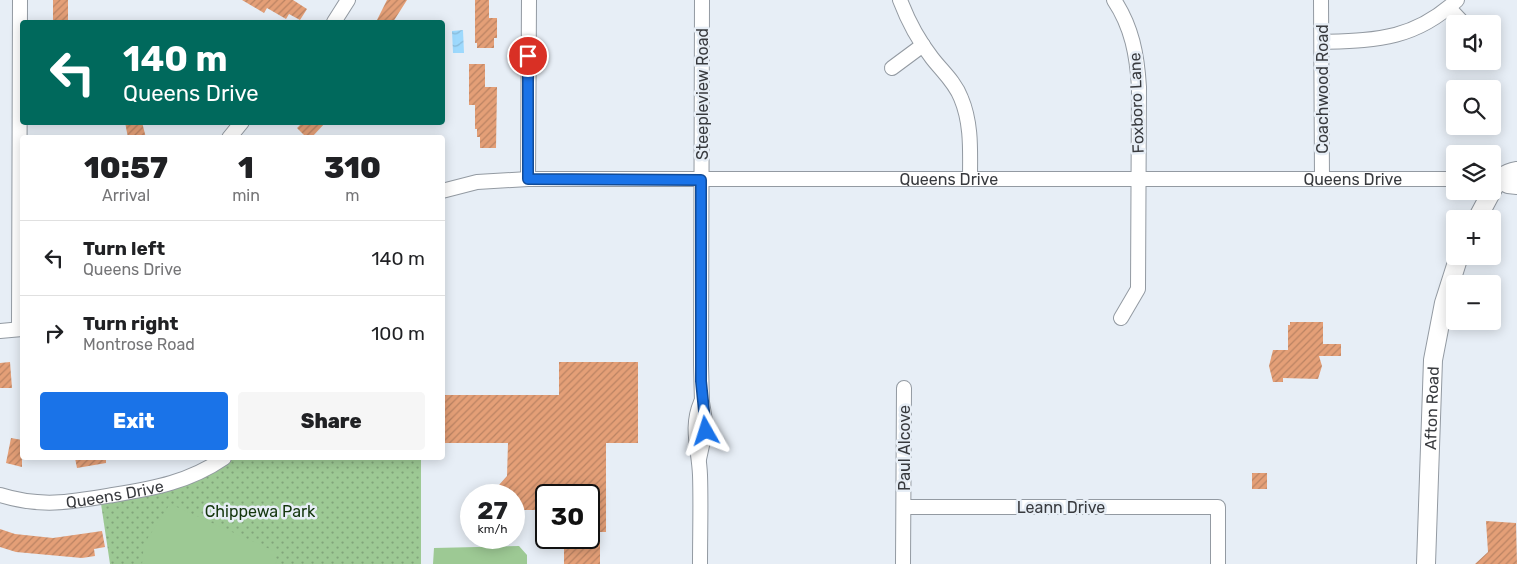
<!DOCTYPE html>
<html lang="en">
<head>
<meta charset="utf-8">
<style>
  :root { --surface:#fff; --page:#f6f6f6; --text:#202124; --muted:#757577; --line:#e0e0e0; --accent:#1a73e8 }
  body { margin:0; font-family:Rubik,sans-serif; background:var(--page); color:var(--text); height:100vh; display:flex; flex-direction:column; font-size:19px; white-space:nowrap }
  * { box-sizing:border-box; margin:0 }
  p { font-size:16px; color:var(--muted) }
  .icon { flex:none; width:28px; height:28px; fill:none; stroke:currentColor; stroke-width:2; stroke-linecap:round; stroke-linejoin:round }
  .map { position:relative; flex:1; overflow:hidden }
  .drawer { position:absolute; left:20px; top:135px; width:425px; height:325px; display:flex; flex-direction:column; background:var(--surface); border-radius:5px; box-shadow:0 2px 12px #0003 }
  .drawer>* { flex:none }
  .hud { position:absolute; left:20px; top:20px; width:425px; height:105px; border-radius:5px; box-shadow:0 2px 12px #0003; background:#00695c; color:#fff; overflow:hidden }
  .buttons { position:absolute; left:1446px; top:15px; display:grid; gap:10px }
  .buttons a { display:grid; place-items:center; width:55px; height:55px; border-radius:5px; background:var(--surface); box-shadow:0 2px 12px #0003; font-size:25px }
  .speed { position:absolute; left:460px; top:484px; display:flex; gap:10px; font-size:25px; font-weight:700; text-align:center }
  .speed>* { display:grid; place-content:center; width:65px; height:65px; border-radius:50%; background:var(--surface); box-shadow:0 2px 12px #0003; line-height:1 }
  .speed small { font-size:12px; font-weight:400 }
  .speed .limit { border:2px solid #111; border-radius:8px; background:#fff; color:#111 }
  .pin { position:absolute; display:grid; place-items:center; width:42px; height:42px; color:#fff; margin:-21px; border:2px solid #fff; border-radius:50%; box-shadow:0 1px 5px #0007 }
  .me { position:absolute; width:55px; margin:-28px; rotate:354deg; stroke-linejoin:round; filter:drop-shadow(0 0 4px #0008) }
  .turn { display:flex; align-items:center; gap:18px; height:105px; padding:0 20px; font-size:22px }
  .turn .icon { width:65px; height:65px; stroke-width:2.5 }
  .turn b { display:block; font-size:35px; line-height:42px }
  .eta { display:flex; justify-content:space-evenly; align-items:center; height:85px; text-align:center }
  .eta b { font-size:30px; font-weight:800; line-height:35px }
  .action { display:flex; gap:10px; margin-top:auto; padding:10px 20px }
  .action a { flex:1; height:58px; border-radius:5px; background:var(--accent); color:#fff; font-size:20px; font-weight:800; line-height:58px; text-align:center }
  .action a+a { background:var(--page); color:var(--text) }
  ul { padding:0; list-style:none }
  li { display:flex; align-items:center; gap:15px; height:75px; padding:0 20px; border-top:1px solid var(--line) }
  li div { flex:1 }
  li b { display:block; font-size:19px }
  li em { font-style:normal }
  .map>svg:first-child { display:block }
</style>
</head>
<body>
<div class="map">
<svg width="1517" height="564" viewBox="0 0 1517 564">
  <defs>
    <pattern id="park-dots" width="8" height="8" patternUnits="userSpaceOnUse" patternTransform="scale(1.25)"><rect width="8" height="8" fill="#9dc994"/><path d="M2 2h.1M6 6h.1" fill="none" stroke="#81a47a" stroke-width="1.8" stroke-linecap="round"/></pattern>
    <pattern id="water-waves" width="16" height="10" patternUnits="userSpaceOnUse" patternTransform="scale(1.25)"><rect width="16" height="10" fill="#9dd9fd"/><path d="M0 5q4-4 8 0t8 0" fill="none" stroke="#88bbda"/></pattern>
    <pattern id="building-hatch" width="6" height="6" patternUnits="userSpaceOnUse" patternTransform="scale(1.25)"><rect width="6" height="6" fill="#e49f77"/><path d="M-1 1l2-2M0 6l6-6M5 7l2-2" fill="none" stroke="#ba8363"/></pattern>
  </defs>
  <rect width="100%" height="100%" fill="#e7eef6"/>
  <path fill="url(#park-dots)" d="M224,458H421V564H110L100,497L137,491Z"/>
  <path fill="#9dc994" d="M170,504L274,551L277,561L275,564H142L144,544Z
    M519,546L527,555V564H433L434,548Z"/>
  <path fill="url(#water-waves)" d="M463,30L464,53H453L452,31Z"/>
  <path fill="url(#building-hatch)" d="M53,0H68V22H53Z
    M242,0H293L307,9L300,20L289,14L286,19L267,8L264,13Z
    M387,0H407L393,22H376Z
    M475,0H489V18H497V38H494V48H477V43H475Z
    M469,64H485V87H497L496,148H480V137H477V129H475V105H469Z
    M125,122H142L146,138H128Z
    M303,122H326L311,138H307L297,128Z
    M1290,322H1323V344H1341V356H1319L1322,366L1318,379L1283,378V382H1273L1269,366L1273,350H1288V325H1290Z
    M10,362L12,388H0V363Z
    M559,362H638V443H606V532H600V564H564V538H589V495H546V510H514V495H509L499,485L507,476L508,443H442V395H559Z
    M11,438L22,440V467L6,463Z
    M75,458H106V463L77,468Z
    M1252,473H1267V489H1252Z
    M1486,521L1516,523L1517,564H1475L1488,552Z
    M0,529L15,534L53,538L102,531L105,547L94,549L95,556L82,558L16,552L0,547Z"/>
  <g fill="none" stroke-linecap="round" stroke-linejoin="round">
    <defs>
      <g id="minor">
        <path d="M900,0C908,21 918,40 932,58C942,71 955,82 961,98C972,124 970,152 970,179"/>
        <path d="M1114,0C1132,27 1137,55 1139,87L1138,289L1121,318"/>
        <path d="M1321,0L1322,179"/>
        <path d="M1449,8L1464,24"/>
        <path d="M334,22L348,0"/>
        <path d="M1322,42C1376,40 1414,40 1457,0"/>
        <path d="M892,68L923,45"/>
        <path d="M229,138L242,122"/>
        <path d="M528,179L529,0"/>
        <path id="s1" d="M442,191L477,182L528,179H1455"/>
        <path d="M19,329L20,0"/>
        <path d="M0,331L22,329"/>
        <path d="M699,459L706,427L702,402L701,365L702,0"/>
        <path id="s2" d="M0,495C41,508 72,502 113,495C155,488 189,482 224,458"/>
        <path d="M904,507H1218V564"/>
        <path d="M700,564C700,534 701,504 700,475C699,448 690,428 701,402"/>
        <path d="M903,564L904,388"/>
      </g>
      <g id="tertiary">
        <path d="M1499,179L1508,184L1517,185"/>
        <path d="M1492,190C1499,179 1504,173 1517,171"/>
        <path d="M1477,219L1492,191"/>
        <path id="s3" d="M1426,564L1433,360L1444,303L1459,256"/>
      </g>
    </defs>
    <use href="#minor" stroke="#939aa2" stroke-width="16"/>
    <use href="#tertiary" stroke="#939aa2" stroke-width="20"/>
    <use href="#minor" stroke="#fff" stroke-width="14"/>
    <use href="#tertiary" stroke="#fff" stroke-width="18"/>
  </g>
  <g fill="none" stroke-linecap="round" stroke-linejoin="round">
    <defs>
      <path id="route" d="M528,56V179L701,180V381L706,431"/>
    </defs>
    <use href="#route" stroke="#114b97" stroke-width="12"/>
    <use href="#route" stroke="#1a73e8" stroke-width="9"/>
  </g>
  <g text-anchor="middle" stroke-width="5" stroke-linejoin="round" paint-order="stroke">
    <g font-size="16" fill="#383a3e" stroke="#e7eef6">
      <text transform="translate(1322 89) rotate(-90)" y="6">Coachwood Road</text>
      <text transform="translate(702 94) rotate(-90)" y="6">Steepleview Road</text>
      <text transform="translate(1136 103) rotate(-92)" y="6">Foxboro Lane</text>
      <text dy="6" stroke="none"><textPath href="#s1" startOffset="508">Queens Drive</textPath></text>
      <text dy="6" stroke="none"><textPath href="#s1" startOffset="912">Queens Drive</textPath></text>
      <text dy="6" stroke="none"><textPath href="#s3" startOffset="156">Afton Road</textPath></text>
      <text transform="translate(904 448) rotate(-90)" y="6">Paul Alcove</text>
      <text dy="6" stroke="none"><textPath href="#s2" startOffset="116">Queens Drive</textPath></text>
      <text x="1061" y="513">Leann Drive</text>
    </g>
    <g font-size="16" fill="#14360d" stroke="#e7eef6">
      <text x="260" y="517">Chippewa Park</text>
    </g>
  </g>
</svg>
<div class="buttons">
<a><svg class="icon" aria-label="sound" viewBox="0 0 24 24"><path d="M4 9h4l5-4v14l-5-4H4zM17 9q2 3 0 6"/></svg></a>
<a><svg class="icon" aria-label="search" viewBox="0 0 24 24"><circle cx="10" cy="10" r="6"/><path d="M15 15l6 6"/></svg></a>
<a><svg class="icon" aria-label="layers" viewBox="0 0 24 24"><path d="M12 4l9 5-9 5-9-5zM3 14l9 5 9-5"/></svg></a>
<a>+</a>
<a>−</a>
</div>
<div class="speed"><div>27<small>km/h</small></div><div class="limit">30</div></div>
<div class="pin" style="left:528px;top:56px;background:#d93025"><svg class="icon" aria-label="arrive" viewBox="0 0 24 24"><path d="M6 21V4h12l-3 4 3 4H6"/></svg></div>
<svg class="me" style="left:706px;top:431px" viewBox="-20 -20 40 40"><path d="M0-17L14 15 0 8-14 15z" fill="#1a73e8" stroke="#fff" stroke-width="4"/></svg>
<div class="hud">
<div class="turn"><svg class="icon" aria-label="left" viewBox="0 0 24 24"><path d="M17 20v-9H6M10 6l-5 5 5 5"/></svg><div><b>140 m</b>Queens Drive</div></div>
</div>
<section class="drawer">
<div class="eta">
<div><b>10:57</b><p>Arrival</p></div>
<div><b>1</b><p>min</p></div>
<div><b>310</b><p>m</p></div>
</div>
<ul>
<li><svg class="icon" aria-label="left" viewBox="0 0 24 24"><path d="M17 20v-9H6M10 6l-5 5 5 5"/></svg><div><b>Turn left</b><p>Queens Drive</p></div><em>140 m</em></li>
<li><svg class="icon" aria-label="right" viewBox="0 0 24 24"><path d="M7 20v-9h11M14 6l5 5-5 5"/></svg><div><b>Turn right</b><p>Montrose Road</p></div><em>100 m</em></li>
</ul>
<div class="action"><a>Exit</a><a>Share</a></div>
</section>
</div>
</body>
</html>
